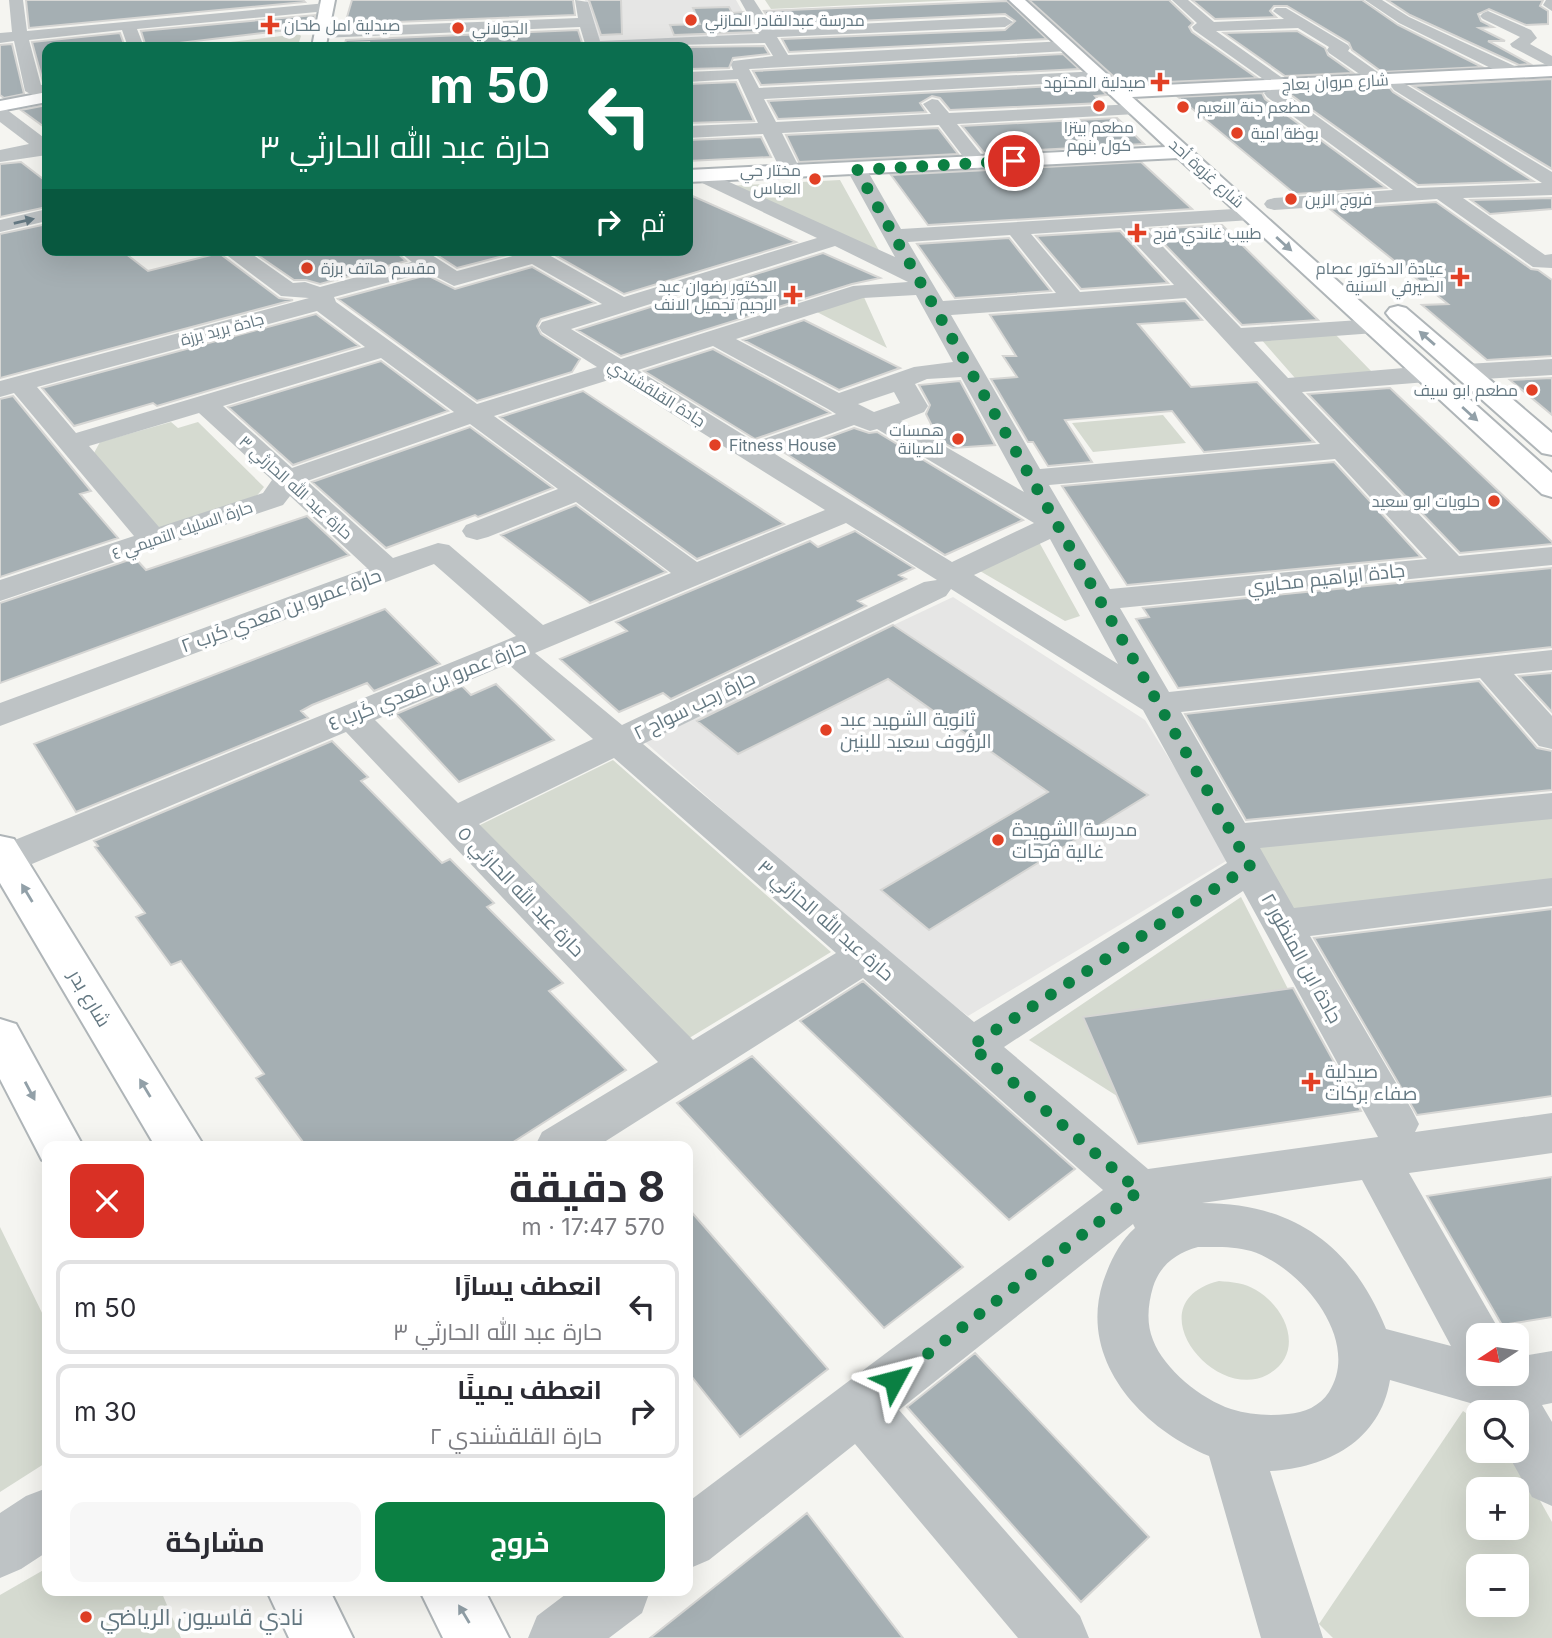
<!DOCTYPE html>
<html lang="ar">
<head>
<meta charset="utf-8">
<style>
  :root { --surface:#fff; --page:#f7f7f7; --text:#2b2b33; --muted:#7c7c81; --line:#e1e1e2; --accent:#0b8043 }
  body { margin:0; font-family:Inter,Cairo,sans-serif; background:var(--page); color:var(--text); direction:rtl; height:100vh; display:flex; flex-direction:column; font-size:26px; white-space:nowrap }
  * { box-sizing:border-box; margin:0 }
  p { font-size:23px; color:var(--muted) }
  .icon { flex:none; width:38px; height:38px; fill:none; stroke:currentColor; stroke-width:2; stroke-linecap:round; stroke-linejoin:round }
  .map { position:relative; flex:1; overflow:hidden; direction:ltr }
  .details { position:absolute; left:42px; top:1141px; width:651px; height:455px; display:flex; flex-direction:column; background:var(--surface); border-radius:14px; box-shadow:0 7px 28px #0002; direction:rtl }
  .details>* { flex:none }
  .top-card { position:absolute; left:42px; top:42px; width:651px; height:214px; border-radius:14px; box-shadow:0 7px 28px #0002; direction:rtl; background:#0b6e4f; color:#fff; overflow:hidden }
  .needle { width:46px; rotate:258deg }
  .controls { position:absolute; left:1466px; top:1323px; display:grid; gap:14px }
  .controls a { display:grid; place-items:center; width:63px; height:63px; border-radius:14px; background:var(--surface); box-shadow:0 7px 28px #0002; font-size:35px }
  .pin { position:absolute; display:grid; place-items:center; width:60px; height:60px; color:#fff; margin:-30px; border:4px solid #fff; border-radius:50%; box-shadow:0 2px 7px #0007 }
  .me { position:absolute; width:77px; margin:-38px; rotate:52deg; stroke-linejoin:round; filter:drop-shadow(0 0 5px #0008) }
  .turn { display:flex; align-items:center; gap:24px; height:147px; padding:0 28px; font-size:32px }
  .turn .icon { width:91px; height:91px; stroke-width:2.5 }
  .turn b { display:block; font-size:49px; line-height:60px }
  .then { display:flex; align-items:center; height:66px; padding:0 28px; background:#0003; gap:14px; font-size:26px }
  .round { display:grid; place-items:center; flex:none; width:74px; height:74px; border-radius:14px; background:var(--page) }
  .headline { display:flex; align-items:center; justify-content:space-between; height:119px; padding:0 28px }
  h1 { font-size:42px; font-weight:700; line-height:52px }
  .primary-button { display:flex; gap:14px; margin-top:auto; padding:14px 28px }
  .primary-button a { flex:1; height:80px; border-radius:14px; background:var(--accent); color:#fff; font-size:28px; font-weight:700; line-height:80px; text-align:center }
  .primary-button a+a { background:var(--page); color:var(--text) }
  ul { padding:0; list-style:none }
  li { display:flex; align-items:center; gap:21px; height:94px; margin:0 14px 10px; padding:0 14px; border:4px solid var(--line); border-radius:14px }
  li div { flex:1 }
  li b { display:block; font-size:26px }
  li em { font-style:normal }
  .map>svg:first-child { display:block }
</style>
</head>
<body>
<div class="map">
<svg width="1552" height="1638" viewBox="0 0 1552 1638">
  <rect width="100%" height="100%" fill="#f5f5f1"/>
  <path fill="#e6e6e5" d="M585,0H736L756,35L597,42Z
    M953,597L1145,720L1231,858L968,1016L885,954L645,742Z"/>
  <path fill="#d5dad0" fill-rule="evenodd" d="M765,0H960L771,9Z
    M299,34L301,36L299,42L283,47H188Z
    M840,180L881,254L726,186Z
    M863,295L887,348L815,311Z
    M1335,334L1373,373L1295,378L1260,338Z
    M1163,415L1186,443L1093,452L1072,423Z
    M171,422L178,428L198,422L264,487L255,498L160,529L94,453L100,442Z
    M1039,542L1080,616L1065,621L980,571Z
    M613,760L831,952L686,1040L478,826Z
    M1552,806V892L1282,924L1234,837Z
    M1241,897L1288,989L1084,1017L1117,1096L1029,1040Z
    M0,1227L47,1323V1462L0,1492Z
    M1219,1281C1232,1282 1245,1283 1256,1290C1287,1308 1306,1354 1267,1375C1213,1403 1134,1302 1219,1281Z
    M1463,1411L1479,1422V1451H1512L1552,1522V1638H1333L1319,1624ZM1479,1489H1517V1528H1479ZM1479,1566H1517V1605H1479Z
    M47,1568V1591H161L181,1638H0V1595Z"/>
  <path fill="#a5afb3" stroke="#d6d6d4" stroke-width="2" d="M26,0H303L305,2L29,28Z
    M352,0H573L575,15L345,24Z
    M589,0H621L622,34L601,35Z
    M1029,0H1169L1193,23L1189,27L1192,32L1257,78L1122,84Z
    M1192,0H1362L1398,25L1482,67L1382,72L1352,50L1349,43L1287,6H1274L1270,11L1276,17L1215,19Z
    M1387,0H1543L1540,6L1548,11V24L1526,25L1489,9L1478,14L1481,21L1493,27L1479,28L1505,41H1488L1530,64L1519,65L1410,15Z
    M1007,1L1047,39L789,52L782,39L1005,30L1015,21L1005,14L773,25L764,11Z
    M729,7L732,13L744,12L755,32L674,35L670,25L700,24L693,8Z
    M315,15L313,27L146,47L141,31Z
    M578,30L583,46L368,47L369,42L345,43L346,40Z
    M1297,31L1325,48L1328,55L1353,73L1285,76L1224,33Z
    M120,33L125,47H47V82H43L32,42Z
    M12,44L24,94L4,98L0,95V45Z
    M764,46L769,54L733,58L729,68L688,69V47Z
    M1063,54L1079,69L761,85L753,71Z
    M1552,79V169L1413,86Z
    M736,82L754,121L688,123V84Z
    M1095,84L1107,95L1095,96L1102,103L950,110L940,98L932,96L920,103L926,112L778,119L768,101Z
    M1389,87L1393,92L1533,181L1418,185L1287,92Z
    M1262,93L1265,99L1386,188L1295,194L1178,97Z
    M47,105V129L21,110Z
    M1117,118L1144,144L984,153L962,126Z
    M938,128L958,154L799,162L786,135Z
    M761,137L771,157L688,161V140Z
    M21,162L47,182V207L0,217V164Z
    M1141,162L1192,209L928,225L891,175Z
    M688,194L796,242L624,294L546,250H688Z
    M1552,198V209L1490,214L1471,200Z
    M1436,202L1531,269L1538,270L1552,280V356L1487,360L1422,305L1448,304L1330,209Z
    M47,224V250H121L148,271L219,253L279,298L293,300L0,378V234Z
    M1222,225L1318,320L1242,325L1150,229Z
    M1120,231L1168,283L1081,289L1036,236Z
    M1009,238L1051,291L955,298L917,244Z
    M279,250H394L406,261L320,284L306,280H294L259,256Z
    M429,250H510L511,254L457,268Z
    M823,253L880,278L852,284L621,356L577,330Z
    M532,267L595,303L541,319L537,326L541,334L580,359L572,372L477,401L338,299L427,275L455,289Z
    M1185,301L1202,320L1138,324L1191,387L1257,382L1314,442L1204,452L1172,411L1113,416L1065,420L1092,462L1048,466L1033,442H1028L991,379L1017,377L1003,356H1016L990,315Z
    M316,314L359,346L157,406L153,403L74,426L42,388Z
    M804,320L900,368L839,390L743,340Z
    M713,349L827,411L830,413L755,439L644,371Z
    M381,361L448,411L293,465L228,407Z
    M1552,378V415L1510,380Z
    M960,381L995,445L953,448L939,440L926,414L930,405L919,385Z
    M1390,388L1552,542V544L1460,553L1308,394Z
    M583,391L784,524L697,559L500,417Z
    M13,396L91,491L80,494L118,538L0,577V399Z
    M470,427L553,488L478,517L475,515L386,548L312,482Z
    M854,428L869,433L877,432L1023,520L945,555L785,453Z
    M1334,462L1421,557L1127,585L1062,486Z
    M576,505L666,572L590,603L501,535Z
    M307,516L349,555L0,683V603L135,558L146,570Z
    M855,531L914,568L899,575L906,579L858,601L866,606L671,699L663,693L619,712L560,659L627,631L616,622L810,541L818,547Z
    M1552,568V647L1178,688L1136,619L1149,617L1143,608Z
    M385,609L440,664L374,691L367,683L312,705L301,711L308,718L76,812L34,744Z
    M893,625L1148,795L929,930L881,890L1048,792L888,679L738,754L697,721Z
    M1552,673V712L1519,676Z
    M1479,681L1537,748L1552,751V790L1246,820L1185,714Z
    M496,684L554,740L459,782L396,714L462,686L471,695Z
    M332,741L368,777L361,781L442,863L450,859L494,903L487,907L563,983L549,991L626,1070L507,1146H306L256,1078L264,1074L181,961L171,965L136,917L145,913L95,847L98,846L94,841Z
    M1552,909V1096L1417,1115L1314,938Z
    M863,981L1075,1169L1009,1220L800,1021Z
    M1293,988L1361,1111L1138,1144L1083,1017Z
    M752,1056L963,1267L884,1328L677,1103Z
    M1552,1177V1317L1502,1325L1427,1196Z
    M688,1208L828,1369L740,1437L688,1372Z
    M975,1353L1149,1537L1081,1602L907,1407Z
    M807,1513L903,1638H650Z"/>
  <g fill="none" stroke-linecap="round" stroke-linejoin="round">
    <defs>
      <path id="major" d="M321,0H335L326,45L312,47Z
        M1009,0H1025L1121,87L1552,66V76L1132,97L1552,473V497L1542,494L1178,158L688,182V170L1166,147Z
        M47,92V102L0,111V101Z
        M1398,306L1406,308L1552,433V455L1542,453L1390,318L1386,313L1390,308Z
        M0,836L14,839L204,1146H155L0,883Z
        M0,1019L16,1024L83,1146H47V1162L42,1160L0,1079Z
        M267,1591H330L353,1638H289Z
        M420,1591H485L509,1638H443Z"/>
    </defs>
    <use href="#major" stroke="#afb5b8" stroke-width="4"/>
    <path fill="#bec3c5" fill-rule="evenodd" d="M9,0H23L27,31L327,3L334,7L327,11L137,29L144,47H128L122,30L29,40L41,85L47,84V94L34,96L25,91L14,41L0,43V33L12,32Z
      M575,0L588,2L600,41L759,34L740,0H754L772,28L1005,17L1013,22L1005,27L777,37L788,55L1067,41L1075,46L1067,51L749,69L759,88L1100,71L1108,76L1100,81L764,99L776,122L931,114L923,104L932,99L938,100L949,113L1136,104L1145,109L1136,114L957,124L988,163L978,169L971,167L939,125L782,133L802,173L799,177H785L782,173L763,134L688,138V126L758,123L738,79L688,82V72L733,70L731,65L733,61L773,56L765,43L586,47L580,27L321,38L313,33L321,28L578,18Z
      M1172,0H1188L1214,22L1284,19L1273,11L1276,8H1286L1348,45L1350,48L1348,51L1389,80L1386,84H1374L1329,53L1327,50L1329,47L1298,28L1216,31L1291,84L1282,89L1276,88L1194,30L1192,27L1197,23Z
      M1365,0H1382L1409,17L1521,69L1523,73L1521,77H1509L1399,23Z
      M1546,0H1552V11L1543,5Z
      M1488,11L1531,30L1537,38L1530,44L1552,56V68L1512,47L1510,44L1520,37L1483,19L1480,16L1483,13Z
      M1400,81L1552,172V195L1463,198L1545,255L1552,254V268L1533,267L1437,199L1274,210L1267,208L1264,204L1267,200L1274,198L1393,190L1267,97L1264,93L1273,88L1279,89L1417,188L1542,183L1394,90L1391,86L1394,82Z
      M0,108L6,109L47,140V155L0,162V150L29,144L0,122Z
      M857,164L864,166L867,170L901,229L1251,208L1258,210L1261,214L1258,218L1251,220L1144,227L1241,328L1375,319L1384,321L1387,326L1384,331L1375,333L1254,342L1288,378L1427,366L1436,369L1440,374L1436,379L1427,382L1302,392L1459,556L1552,547V565L1120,608L1169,692L1552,650V670L1514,674L1552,716V749L1539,746L1480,678L1181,712L1245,823L1552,793V819L1260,848L1294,908L1552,878V906L1310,936L1412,1110L1419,1124L1415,1132L1552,1113V1153L1409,1173L1502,1335H1479V1374H1517V1357L1552,1351V1403L1542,1405L1552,1422V1506L1532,1497L1506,1451H1517V1412H1490L1491,1409L1390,1380C1380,1441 1327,1468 1270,1471L1323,1638H1261L1209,1456C1141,1428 1078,1360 1103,1282C1110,1262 1119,1242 1135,1228L1133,1224L899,1410L1080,1616L1089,1638H1018L855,1444L709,1560L688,1569V1502L1103,1190L863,978L598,1146H535L542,1132L658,1062L346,732L20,869L6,873L0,871V846L516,636L434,564L0,726V703L367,568L290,496L283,505L0,601V580L134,536L14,393L0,397V381L309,298L281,296L220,250H246L293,283L305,282L320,287L412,262L397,250H424L457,271L516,255L512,250H540L624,297L817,238L698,181L695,177L698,173L705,171L895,257L847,170L850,166ZM1121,228L1174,285L1080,292L1031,234ZM1010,235L1056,293L943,301L908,242ZM835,246L908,282L853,286L621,359L571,329ZM532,264L602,304L542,322L539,327L542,332L597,367L477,404L336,302L334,297L427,272L454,286ZM916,295L953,362L914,367L839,393L736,339L863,298ZM1186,298L1320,444L1040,469L951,315ZM317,311L365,347L76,433L37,387ZM713,346L828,409L836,414L755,442L638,370ZM381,358L454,412L292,468L223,406ZM961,377L1024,492L901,421L924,412L928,406L915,384L927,379ZM615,378L825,510L697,562L494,416ZM894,392L900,403L874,412L858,404ZM199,413L272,480L263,493L159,527L89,446ZM470,424L558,489L466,525L462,531L466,537L477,540L488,537L576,502L671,573L543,625L449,545L438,543L393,558L307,481ZM854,425L870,431L877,429L1034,523L952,562L775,454ZM1335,459L1427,559L1110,589L1049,485ZM846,523L937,580L924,582L622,725L535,653ZM1050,539L1118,664L974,575ZM951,589L1143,710L1227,863L974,1022L643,744L946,596ZM508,664L593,739L458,803L375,720ZM614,758L836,953L693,1040L479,824ZM1243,891L1378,1137L1148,1169L1004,1047ZM1362,1180L1451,1346L1386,1329C1352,1245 1293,1203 1202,1203ZM1198,1247C1215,1247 1234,1246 1251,1251C1301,1267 1362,1340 1329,1392C1320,1406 1304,1413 1288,1414C1269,1416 1250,1415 1231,1409C1201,1399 1164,1369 1153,1340C1146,1323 1148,1304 1153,1287C1160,1265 1176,1253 1198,1247Z
      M47,209V221L0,232V220Z
      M1552,359V375L1466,380L1457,377L1453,372L1457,367L1466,364Z
      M47,1488V1552L21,1569L0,1578V1513L26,1496Z
      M570,1591H650L642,1613L609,1638H528L537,1616Z"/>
    <use href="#major" fill="#fff" fill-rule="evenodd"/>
  </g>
  <defs><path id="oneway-solid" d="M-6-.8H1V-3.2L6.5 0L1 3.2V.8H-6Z" transform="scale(1.75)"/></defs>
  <use fill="#647882" href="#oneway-solid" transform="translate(24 221) rotate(-13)"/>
  <g fill="#92a0a8">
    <use href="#oneway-solid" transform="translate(1284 244) rotate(42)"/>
    <use href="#oneway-solid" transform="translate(1427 338) rotate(-139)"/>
    <use href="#oneway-solid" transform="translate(1470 414) rotate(42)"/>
    <use href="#oneway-solid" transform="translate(27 893) rotate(-121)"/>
    <use href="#oneway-solid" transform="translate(145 1088) rotate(-121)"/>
    <use href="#oneway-solid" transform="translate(30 1091) rotate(62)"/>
    <use href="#oneway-solid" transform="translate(464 1614) rotate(-121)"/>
  </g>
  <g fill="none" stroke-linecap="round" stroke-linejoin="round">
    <path stroke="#0b8043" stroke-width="12" stroke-dasharray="0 21.6" d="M894,1380L1139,1191L971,1046L1250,866L857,170L1014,161"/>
  </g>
  <g fill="#e24025" stroke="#fff" stroke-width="2.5">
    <circle cx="691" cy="20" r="7"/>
    <path d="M266.5 14.5h7v7h7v7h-7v7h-7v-7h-7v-7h7z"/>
    <circle cx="458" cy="28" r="7"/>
    <path d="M1156.5 71.5h7v7h7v7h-7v7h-7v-7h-7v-7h7z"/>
    <circle cx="1099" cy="106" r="7"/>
    <circle cx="1183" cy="107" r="7"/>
    <circle cx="1237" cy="133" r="7"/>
    <circle cx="815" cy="179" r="7"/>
    <circle cx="1291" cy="199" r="7"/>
    <path d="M1133.5 222.5h7v7h7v7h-7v7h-7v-7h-7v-7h7z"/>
    <circle cx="307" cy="268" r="7"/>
    <path d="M1456.5 266.5h7v7h7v7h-7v7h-7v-7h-7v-7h7z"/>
    <path d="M789.5 284.5h7v7h7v7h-7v7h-7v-7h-7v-7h7z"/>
    <circle cx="1532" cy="390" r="7"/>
    <circle cx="958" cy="439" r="7"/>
    <circle cx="715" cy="445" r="7"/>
    <circle cx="1494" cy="501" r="7"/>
    <circle cx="826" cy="730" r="7"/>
    <circle cx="998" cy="840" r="7"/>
    <path d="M1307.5 1071.5h7v7h7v7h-7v7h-7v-7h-7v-7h7z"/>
    <circle cx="86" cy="1617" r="7"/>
  </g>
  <g text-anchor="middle" stroke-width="7" stroke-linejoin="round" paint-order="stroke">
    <g font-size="16" fill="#647882" stroke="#fff" text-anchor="start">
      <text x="705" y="26">مدرسة عبدالقادر المازني</text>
      <text x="284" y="31">صيدلية امل طحان</text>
      <text x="472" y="34">الجولاني</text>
      <text x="1146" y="88" text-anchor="end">صيدلية المجتهد</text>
      <text x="1197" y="113">مطعم جنة النعيم</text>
      <text x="1099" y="133" text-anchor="middle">مطعم بيتزا<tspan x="1099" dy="18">كول بنهم</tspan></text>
      <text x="1251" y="139">بوظة امية</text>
      <text x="801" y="176" text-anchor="end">مختار حي<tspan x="801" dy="18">العباس</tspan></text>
      <text x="1305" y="205">فروج الزين</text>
      <text x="1153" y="239">طبيب غاندي فرح</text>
      <text x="321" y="274">مقسم هاتف برزة</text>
      <text x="1444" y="274" text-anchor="end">عيادة الدكتور عصام<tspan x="1444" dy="18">الصيرفي السنية</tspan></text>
      <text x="777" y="292" text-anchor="end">الدكتور رضوان عبد<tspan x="777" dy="18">الرحيم تجميل الانف</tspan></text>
      <text x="1518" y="396" text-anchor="end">مطعم ابو سيف</text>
      <text x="944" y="436" text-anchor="end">همسات<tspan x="944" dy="18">للصيانة</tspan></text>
      <text x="729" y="451">Fitness House</text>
      <text x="1480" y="507" text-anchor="end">حلويات ابو سعيد</text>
    </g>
    <g font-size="16" fill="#647882" stroke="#fff">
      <text transform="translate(1335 82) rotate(-3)" y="6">شارع مروان بعاج</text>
      <text transform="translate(1207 173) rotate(42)" y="6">شارع غزوة أحد</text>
      <text transform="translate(222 329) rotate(-15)" y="6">جادة بريد برزة</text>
      <text transform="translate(657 393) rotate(32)" y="6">جادة القلقشندي</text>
      <text transform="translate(296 487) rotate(42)" y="6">حارة عبد الله الحارثي ٣</text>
      <text transform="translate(182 530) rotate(-19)" y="6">حارة السليك التميمي ٤</text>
    </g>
    <g font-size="19" fill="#647882" stroke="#fff">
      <text transform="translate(1326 578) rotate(-6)" y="7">جادة ابراهيم محايري</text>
      <text transform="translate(281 610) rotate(-20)" y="7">حارة عمرو بن مَعدي كَرب ٢</text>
      <text transform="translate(427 685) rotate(-22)" y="7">حارة عمرو بن مَعدي كَرب ٤</text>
      <text transform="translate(694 705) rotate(-26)" y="7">حارة رجب سواح ٢</text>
      <text transform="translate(521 891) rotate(46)" y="7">حارة عبد الله الحارثي ٥</text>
      <text transform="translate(826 920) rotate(41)" y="7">حارة عبد الله الحارثي ٣</text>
      <text transform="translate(1302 958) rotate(61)" y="7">جادة ابن المنظور ٢</text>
      <text transform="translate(90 998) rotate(59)" y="7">شارع بدر</text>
    </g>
    <g font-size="19" fill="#647882" stroke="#fff" text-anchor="start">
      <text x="840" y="726">ثانوية الشهيد عبد<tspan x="840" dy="22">الرؤوف سعيد للبنين</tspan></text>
      <text x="1012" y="836">مدرسة الشهيدة<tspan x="1012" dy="22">غالية فرحات</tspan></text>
      <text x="1325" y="1078">صيدلية<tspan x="1325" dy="22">صفاء بركات</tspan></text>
    </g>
    <g font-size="23" fill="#647882" stroke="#fff" text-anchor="start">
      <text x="100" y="1625">نادي قاسيون الرياضي</text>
    </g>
  </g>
</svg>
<div class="controls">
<a><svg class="needle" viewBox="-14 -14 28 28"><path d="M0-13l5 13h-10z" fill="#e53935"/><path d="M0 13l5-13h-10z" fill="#7c7c81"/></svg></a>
<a><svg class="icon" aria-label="search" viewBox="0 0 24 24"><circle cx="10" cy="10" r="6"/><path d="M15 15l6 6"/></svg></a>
<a>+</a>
<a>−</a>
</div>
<div class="pin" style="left:1014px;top:161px;background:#d93025"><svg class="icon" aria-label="arrive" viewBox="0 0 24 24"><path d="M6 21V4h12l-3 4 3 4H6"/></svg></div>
<svg class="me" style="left:894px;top:1380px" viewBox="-20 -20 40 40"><path d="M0-17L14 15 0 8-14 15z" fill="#0b8043" stroke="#fff" stroke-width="4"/></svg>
<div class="top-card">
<div class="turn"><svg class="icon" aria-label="left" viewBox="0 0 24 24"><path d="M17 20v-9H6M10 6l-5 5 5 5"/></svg><div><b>50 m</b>حارة عبد الله الحارثي ٣</div></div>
<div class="then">ثم<svg class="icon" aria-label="right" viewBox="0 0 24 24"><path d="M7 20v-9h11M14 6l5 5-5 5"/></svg></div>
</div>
<section class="details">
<div class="headline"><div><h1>8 دقيقة</h1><p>570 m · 17:47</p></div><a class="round" style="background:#d93025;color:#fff"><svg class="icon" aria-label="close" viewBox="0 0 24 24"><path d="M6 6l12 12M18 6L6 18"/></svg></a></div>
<ul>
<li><svg class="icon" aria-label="left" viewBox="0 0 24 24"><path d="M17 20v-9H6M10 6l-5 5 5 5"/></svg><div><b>انعطف يسارًا</b><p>حارة عبد الله الحارثي ٣</p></div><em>50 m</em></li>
<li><svg class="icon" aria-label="right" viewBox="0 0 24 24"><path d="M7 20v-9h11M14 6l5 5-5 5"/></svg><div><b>انعطف يمينًا</b><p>حارة القلقشندي ٢</p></div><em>30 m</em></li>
</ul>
<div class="primary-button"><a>خروج</a><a>مشاركة</a></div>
</section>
</div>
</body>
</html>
